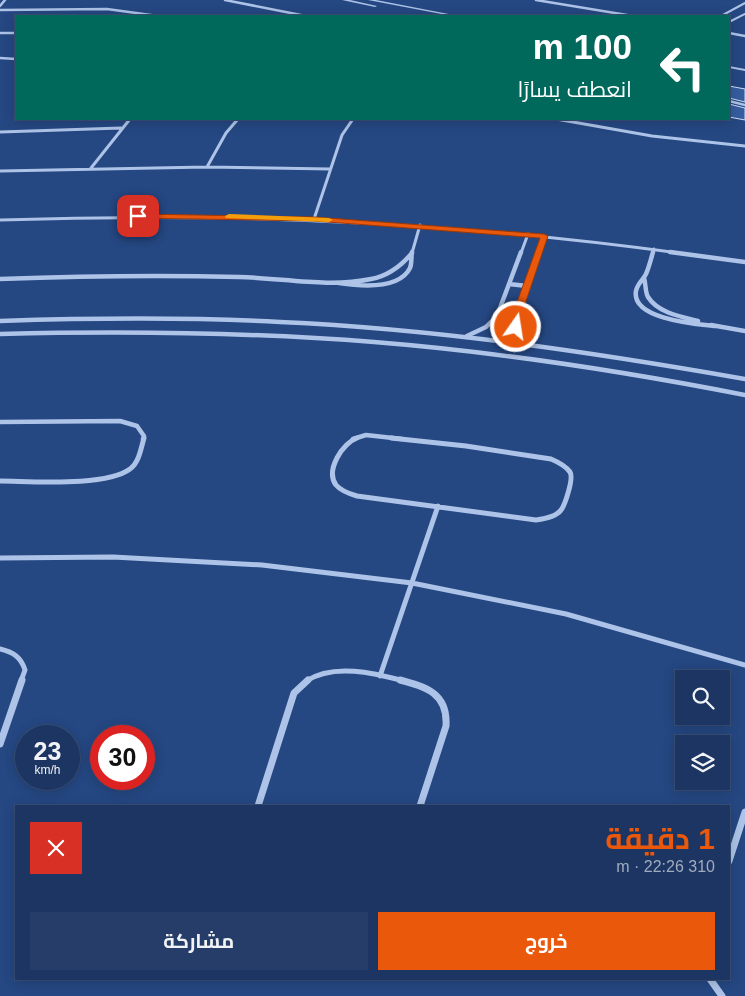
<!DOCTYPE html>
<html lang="ar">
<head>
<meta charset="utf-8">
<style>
  :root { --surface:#1c3562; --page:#253d68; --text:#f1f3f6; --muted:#a0abbe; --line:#3a5077; --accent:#ea580c }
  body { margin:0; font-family:Arial,Cairo,sans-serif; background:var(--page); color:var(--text); direction:rtl; height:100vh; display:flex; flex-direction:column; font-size:19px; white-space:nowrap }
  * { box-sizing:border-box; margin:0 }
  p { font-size:16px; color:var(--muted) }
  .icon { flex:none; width:28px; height:28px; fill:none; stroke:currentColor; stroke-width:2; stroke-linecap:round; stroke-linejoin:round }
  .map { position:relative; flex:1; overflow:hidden; direction:ltr }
  .panel { position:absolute; left:15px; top:805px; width:715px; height:175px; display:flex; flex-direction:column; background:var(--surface); border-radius:0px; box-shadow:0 2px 12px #0003,0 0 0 1px var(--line); direction:rtl }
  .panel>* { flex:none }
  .guide { position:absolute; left:15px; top:15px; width:715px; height:105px; border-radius:0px; box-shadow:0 2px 12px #0003,0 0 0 1px var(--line); direction:rtl; background:#00695c; color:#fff; overflow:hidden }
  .controls { position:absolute; left:675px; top:670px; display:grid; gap:10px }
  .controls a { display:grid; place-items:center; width:55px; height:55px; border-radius:0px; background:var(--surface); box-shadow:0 2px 12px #0003,0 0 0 1px var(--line); font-size:25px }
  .speed { position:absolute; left:15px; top:725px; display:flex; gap:10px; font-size:25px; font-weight:700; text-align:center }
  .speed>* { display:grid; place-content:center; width:65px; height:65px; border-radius:50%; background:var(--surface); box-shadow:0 2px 12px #0003,0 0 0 1px var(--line); line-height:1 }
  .speed small { font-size:12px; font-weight:400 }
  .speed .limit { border:8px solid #d22; background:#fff; color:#111 }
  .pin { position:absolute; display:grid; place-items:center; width:42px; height:42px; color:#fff; margin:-21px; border-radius:10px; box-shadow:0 2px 8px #0006 }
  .me { position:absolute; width:55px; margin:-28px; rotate:13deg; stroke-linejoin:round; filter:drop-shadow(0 0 4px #0008) }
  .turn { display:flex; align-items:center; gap:18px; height:105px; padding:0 15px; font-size:22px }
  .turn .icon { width:65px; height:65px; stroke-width:2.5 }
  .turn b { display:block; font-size:35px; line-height:42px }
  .round { display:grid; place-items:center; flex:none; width:52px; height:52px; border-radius:0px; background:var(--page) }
  .overview { display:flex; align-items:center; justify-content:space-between; height:85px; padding:0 15px }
  h1 { font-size:30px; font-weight:700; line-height:38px; color:var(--accent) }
  .action { display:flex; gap:10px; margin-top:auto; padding:10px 15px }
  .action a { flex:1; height:58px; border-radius:0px; background:var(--accent); color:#fff; font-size:20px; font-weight:700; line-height:58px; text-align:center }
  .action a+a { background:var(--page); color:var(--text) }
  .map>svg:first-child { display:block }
</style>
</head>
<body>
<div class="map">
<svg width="745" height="996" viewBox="0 0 745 996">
  <rect width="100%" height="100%" fill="#254782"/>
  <path fill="#355d9f" stroke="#d1dff6" d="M729,86L745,89V102L729,98Z
    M729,104L745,108V120L729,117Z"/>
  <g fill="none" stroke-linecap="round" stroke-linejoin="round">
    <path stroke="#adc3e7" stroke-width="2" d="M721,16L745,3
      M729,22L745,14"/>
    <path stroke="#adc3e7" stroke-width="2.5" d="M225,0L306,16
      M536,0L633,16
      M0,6L5,0
      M0,10L107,9L158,16
      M0,33H16
      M729,33L745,36
      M0,58L16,59
      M729,101L745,105"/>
    <path stroke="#adc3e7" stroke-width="3" d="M556,119L652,136L745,146
      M0,132L121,128
      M207,167L226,133L238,119
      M91,168L130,119
      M0,171L207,167L330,169
      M314,219L342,135L353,119
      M0,220C228,212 454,222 679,253
      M412,253L420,225
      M521,253L528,234
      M538,253L544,236
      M653,253L654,249"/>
    <path stroke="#adc3e7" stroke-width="4.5" d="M653,252C651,259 649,267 646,274C643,280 637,284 636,291C631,319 696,324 714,326
      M670,252L745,262
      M644,278C646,284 645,292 648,297C658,313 682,317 698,321
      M0,279C80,276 159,275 239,277C283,278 328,288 371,279C388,276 401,266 412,253
      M339,283C359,286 399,290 410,268C412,263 411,257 412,252
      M509,284L527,286
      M0,321C93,318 186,317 280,322C436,329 591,352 745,379
      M711,325L745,331
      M0,334C125,331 250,332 374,342C499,352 622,371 745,395
      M467,336L486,327L497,316L521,252
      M532,344L518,332L515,323L539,252
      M0,422L120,421L137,426L144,436L143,439
      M353,439L366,435L402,439"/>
    <path stroke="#adc3e7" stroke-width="5" d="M357,438C343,443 325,470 336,485C341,491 350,494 357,496L536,520C544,519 556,517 561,510C565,505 574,478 570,472C566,466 558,462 551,459L466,446L391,438
      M0,481C30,481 106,487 130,469C139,463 141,448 144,438
      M0,558L113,557L262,565L412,583L566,614L745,665
      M0,649C13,652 21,657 25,670L21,681
      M380,676L438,506
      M306,681C334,663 374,673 404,681"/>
    <path stroke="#adc3e7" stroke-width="7" d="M400,680C426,687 448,693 446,726L420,806
      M0,744L22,680
      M258,806L294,693L308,680
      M729,861L745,812
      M710,979L722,996"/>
    <path fill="#adc3e7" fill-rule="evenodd" d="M342,0H350L377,6L375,7Z
      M368,0H376L459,16H452Z
      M729,66L745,69V71L729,68Z"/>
  </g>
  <path fill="#ea580c" stroke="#983908" d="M138,214L314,217L544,234L548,236L520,319V327L516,330L511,327V319L540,238L314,221L136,218L135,216Z"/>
  <path fill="#f59e0b" d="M229,214L329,218L333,220L329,222L226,218L225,216Z"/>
</svg>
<div class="controls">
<a><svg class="icon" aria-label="search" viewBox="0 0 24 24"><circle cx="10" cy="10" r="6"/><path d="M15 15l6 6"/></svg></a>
<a><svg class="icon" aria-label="layers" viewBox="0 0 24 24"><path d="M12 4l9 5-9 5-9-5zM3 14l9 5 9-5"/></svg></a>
</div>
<div class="speed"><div>23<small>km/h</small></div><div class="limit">30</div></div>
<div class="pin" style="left:138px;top:216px;background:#d93025"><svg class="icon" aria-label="arrive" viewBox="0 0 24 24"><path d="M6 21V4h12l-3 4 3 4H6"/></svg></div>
<svg class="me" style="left:516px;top:327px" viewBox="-20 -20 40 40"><circle r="17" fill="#ea580c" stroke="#fff" stroke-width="3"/><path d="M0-11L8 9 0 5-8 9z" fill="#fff"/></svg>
<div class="guide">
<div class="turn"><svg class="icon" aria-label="left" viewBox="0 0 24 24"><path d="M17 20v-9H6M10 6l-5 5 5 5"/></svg><div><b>100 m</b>انعطف يسارًا</div></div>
</div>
<section class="panel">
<div class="overview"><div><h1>1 دقيقة</h1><p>310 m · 22:26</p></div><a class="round" style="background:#d93025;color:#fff"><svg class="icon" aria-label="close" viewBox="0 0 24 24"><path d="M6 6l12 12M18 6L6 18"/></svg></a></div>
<div class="action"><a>خروج</a><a>مشاركة</a></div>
</section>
</div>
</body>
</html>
